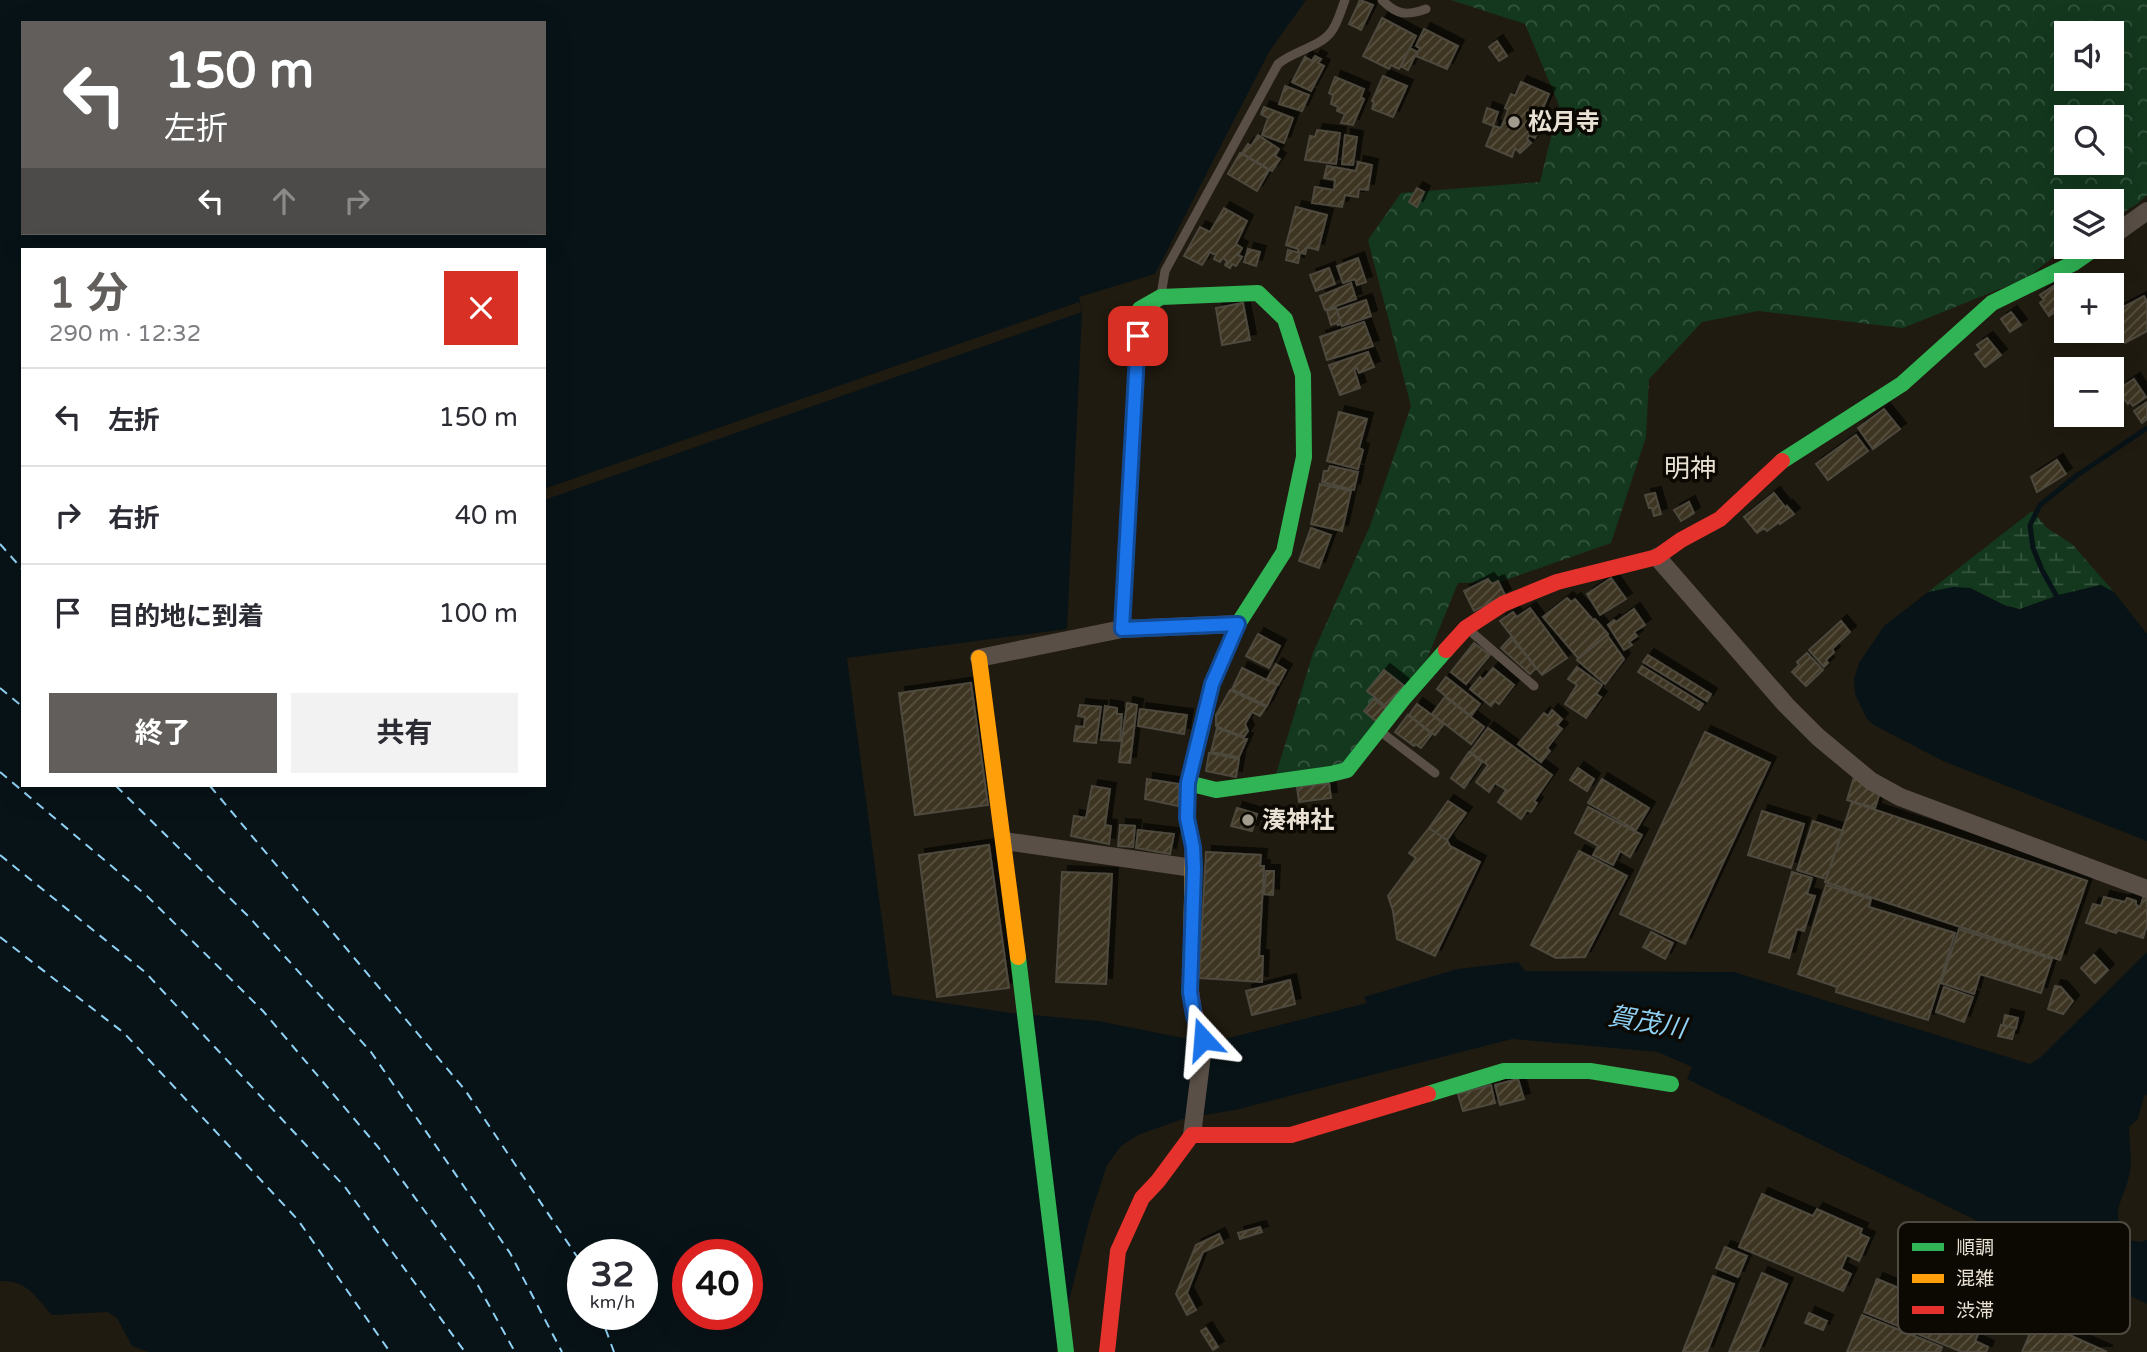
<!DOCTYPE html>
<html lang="ja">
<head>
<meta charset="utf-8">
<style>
  :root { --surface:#fff; --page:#f2f2f3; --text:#2b2b33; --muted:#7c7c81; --line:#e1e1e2; --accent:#615e5c }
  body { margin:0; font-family:"Varela Round","Noto Sans JP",sans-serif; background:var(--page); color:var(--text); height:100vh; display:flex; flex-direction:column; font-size:26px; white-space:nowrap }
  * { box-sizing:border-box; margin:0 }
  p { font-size:23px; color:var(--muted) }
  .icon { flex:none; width:38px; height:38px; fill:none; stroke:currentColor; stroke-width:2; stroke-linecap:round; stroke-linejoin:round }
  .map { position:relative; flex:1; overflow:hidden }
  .panel { position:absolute; left:21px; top:248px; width:525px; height:539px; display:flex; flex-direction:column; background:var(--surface); border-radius:0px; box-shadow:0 7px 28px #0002 }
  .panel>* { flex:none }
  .top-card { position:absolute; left:21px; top:21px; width:525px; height:214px; border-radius:0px; box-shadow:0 7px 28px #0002; background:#615e5c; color:#fff; overflow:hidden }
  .tools { position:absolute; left:2054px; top:21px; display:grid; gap:14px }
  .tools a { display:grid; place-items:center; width:70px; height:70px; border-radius:0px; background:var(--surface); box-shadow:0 7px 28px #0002; font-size:35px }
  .speed { position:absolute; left:567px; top:1239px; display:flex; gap:14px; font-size:35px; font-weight:700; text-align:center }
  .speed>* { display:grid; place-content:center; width:91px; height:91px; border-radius:50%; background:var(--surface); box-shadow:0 7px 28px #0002; line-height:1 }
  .speed small { font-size:18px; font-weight:400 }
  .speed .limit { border:10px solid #d22; background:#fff; color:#111 }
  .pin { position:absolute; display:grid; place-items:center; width:60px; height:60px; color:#fff; margin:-30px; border-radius:14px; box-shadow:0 4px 10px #0006 }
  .me { position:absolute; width:77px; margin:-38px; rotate:341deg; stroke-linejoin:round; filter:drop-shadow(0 0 5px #0008) }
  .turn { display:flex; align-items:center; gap:24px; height:147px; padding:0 28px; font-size:32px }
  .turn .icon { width:91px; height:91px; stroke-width:2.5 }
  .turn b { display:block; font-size:49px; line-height:60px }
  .lanes { display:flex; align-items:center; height:66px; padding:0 28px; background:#0003; justify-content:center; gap:35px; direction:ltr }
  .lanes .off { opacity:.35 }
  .round { display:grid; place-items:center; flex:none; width:74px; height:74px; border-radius:0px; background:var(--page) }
  .summary { display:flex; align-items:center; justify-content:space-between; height:119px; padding:0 28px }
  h1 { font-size:42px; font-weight:700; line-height:52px; color:var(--accent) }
  .action { display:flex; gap:14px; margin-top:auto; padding:14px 28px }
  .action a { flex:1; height:80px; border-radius:0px; background:var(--accent); color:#fff; font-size:28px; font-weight:700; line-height:80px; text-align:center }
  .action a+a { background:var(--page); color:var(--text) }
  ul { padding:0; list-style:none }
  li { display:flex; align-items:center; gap:21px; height:98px; padding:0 28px; border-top:2px solid var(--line) }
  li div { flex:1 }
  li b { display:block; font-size:26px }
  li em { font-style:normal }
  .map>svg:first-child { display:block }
</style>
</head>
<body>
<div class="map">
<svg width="2147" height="1352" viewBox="0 0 2147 1352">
  <defs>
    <pattern id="forest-crowns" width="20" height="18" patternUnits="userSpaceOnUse" patternTransform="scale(1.75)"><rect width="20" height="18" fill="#13381e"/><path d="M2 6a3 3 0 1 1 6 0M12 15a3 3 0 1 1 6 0" fill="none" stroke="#35543e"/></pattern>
    <pattern id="wetland-marsh" width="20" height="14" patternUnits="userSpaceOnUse" patternTransform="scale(1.75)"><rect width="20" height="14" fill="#13381e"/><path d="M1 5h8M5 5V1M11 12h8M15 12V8" fill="none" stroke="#35543e"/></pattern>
    <pattern id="building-hatch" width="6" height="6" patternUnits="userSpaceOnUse" patternTransform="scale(1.75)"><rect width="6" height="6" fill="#3d3522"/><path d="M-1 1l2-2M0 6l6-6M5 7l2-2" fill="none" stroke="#595241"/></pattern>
    <filter id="shadow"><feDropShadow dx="6" dy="-6" stdDeviation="0" flood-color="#0009"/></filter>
  </defs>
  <rect width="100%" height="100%" fill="#201b10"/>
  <path fill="url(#forest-crowns)" fill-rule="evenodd" d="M1451,0H2147V195L2137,204L2112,219V201H2067V246L2027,278L1903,328L1758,311L1702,322L1649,379L1646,437L1611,543L1500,582L1458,583L1427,659L1346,764L1273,784L1313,653L1370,526L1411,406L1368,240L1401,193L1540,182L1559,105L1525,24ZM2067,33H2112V79H2067ZM2067,117H2112V163H2067Z"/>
  <path fill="url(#wetland-marsh)" d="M2032,511L2047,528L2072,544L2114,592L2100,585L2059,595L2020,609L2006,606L1970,588L1928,592Z"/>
  <path fill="#081317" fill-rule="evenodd" d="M0,0H1306L1269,52L1155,274L1079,297L1082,312L1067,629L847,658L892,995L1011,1013L1098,1021L1209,1043L1367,1003L1364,997L1457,969L1518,962L1525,971L1734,972L2030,1064L2040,1058L2147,952V1095L2144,1096L2138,1119L2129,1127C2129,1142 2132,1158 2130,1172C2124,1202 2109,1208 2126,1240L2141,1242L2147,1240V1304L1687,1079L1692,1067L1658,1052L1512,1039L1235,1110L1186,1118L1140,1134L1121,1146L1107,1165L1090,1217L1056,1352H149L132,1346L117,1318L107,1312L52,1315C35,1296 27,1280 0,1281ZM23,23H544V233H23ZM23,250H544V786H23ZM583,1255H642V1314H583ZM688,1255H747V1314H688Z
    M2101,585L2114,592L2147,634V841L1943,761L1874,725L1867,719L1855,694L1854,679L1859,663L1884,626L1928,592L1953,587L1970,588L2006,606L2020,609L2059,595Z"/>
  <path fill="#201b10" d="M1079,302L1082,312L544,500V489Z"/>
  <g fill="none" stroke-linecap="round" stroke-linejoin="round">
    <path stroke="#081317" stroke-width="5" d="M2060,602L2042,570L2033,548L2030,525L2040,505L2076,476L2147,428"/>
    <path stroke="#8fd2f5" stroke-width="2" stroke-dasharray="9 7" stroke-linecap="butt" d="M0,544L23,570
      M0,688L23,707
      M0,772L147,896L263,1011L378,1147L475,1280L515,1352
      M116,786L250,918L371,1052L510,1253L562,1352
      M210,786L465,1090L580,1261L583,1269
      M0,855L145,972L345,1187L465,1352
      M0,937L124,1033L298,1220L390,1352
      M600,1314L614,1352"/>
  </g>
  <path fill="url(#building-hatch)" stroke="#4d483e" stroke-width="2" filter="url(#shadow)" d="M1360,0L1373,5L1361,30L1349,24Z
    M1382,18L1416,36L1399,69L1391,65L1389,69L1363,56Z
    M1424,29L1458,46L1447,69L1416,56L1420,48L1416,46Z
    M1497,41L1507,56L1499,61L1489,47Z
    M1410,48L1417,52L1408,70L1401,66Z
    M1315,56L1321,59L1318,63L1324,66L1311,91L1292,82L1305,57L1312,61Z
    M1383,76L1407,86L1393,117L1372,109L1374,102L1372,101Z
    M1335,77L1364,89L1361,97L1364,99L1353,125L1341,123L1345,114L1337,111L1338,107L1331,104L1333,95L1329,93Z
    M1521,82L1549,94L1539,117L1543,119L1535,138L1529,135L1527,139L1531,143L1520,153L1515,148L1512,157L1486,146L1494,126L1501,128L1508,110L1505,108L1511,94L1515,96Z
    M1285,86L1309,95L1302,111L1279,104Z
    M1264,107L1293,118L1284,143L1262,135L1268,118L1261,114Z
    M1487,108L1498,112L1493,126L1483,122Z
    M1317,130L1340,133L1336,164L1305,160L1310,136L1315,137Z
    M1258,135L1279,149L1275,156L1280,159L1272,171L1242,153L1248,144L1251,146Z
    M1345,135L1357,137L1353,165L1342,164Z
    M1240,153L1269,170L1257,191L1228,174Z
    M1358,162L1372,165L1368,190L1359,189L1358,197L1345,195L1342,207L1312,203L1315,187L1334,190L1335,180L1324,178L1327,166L1356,171Z
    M1417,188L1424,192L1417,207L1409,202Z
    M1296,207L1327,215L1318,250L1307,247L1305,254L1298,252V249L1286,245Z
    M1224,208L1247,221L1236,244L1242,248L1238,255L1242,257L1236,266L1232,264L1230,268L1225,265L1227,261L1223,258L1220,262L1214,259L1216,255L1210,252L1202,265L1184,256L1200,227L1210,232Z
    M1248,249L1260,252L1256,266L1244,262Z
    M1288,250L1300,253L1298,263L1286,260Z
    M1358,258L1366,282L1357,285L1355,279L1343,283L1337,266Z
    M1329,268L1335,284L1316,291L1310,275Z
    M2061,281L2067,290V303L2049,316L2040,303L2044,300L2040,295Z
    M1351,283L1356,299L1325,310L1320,296Z
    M2144,296L2147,302V331L2125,343L2114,324L2112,325V313Z
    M1366,300L1371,316L1342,326L1337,310Z
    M1243,303L1250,340L1222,345L1216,308Z
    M1336,308L1341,324L1338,325L1337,323L1331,325L1327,311Z
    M2011,312L2021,325L2010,332L2001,319Z
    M1364,322L1373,346L1327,360L1320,337Z
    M1987,338L2001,355L1985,367L1975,354L1981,350L1977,345Z
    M1368,352L1374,367L1359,373L1357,368L1354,369L1360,388L1340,395L1329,365Z
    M2134,379L2146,397L2133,406L2130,402L2128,404L2119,392L2123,390L2122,387Z
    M2147,402V419L2142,423L2134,411Z
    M1884,409L1900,429L1873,449L1858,428Z
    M1339,412L1367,419L1359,448L1363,450L1358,469L1327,461Z
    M1856,435L1868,451L1828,480L1816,464Z
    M2057,460L2066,474L2037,492L2031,477Z
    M1330,466L1358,472L1354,490L1322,482L1324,471H1328Z
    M1320,484L1351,491L1342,531L1311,524Z
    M1655,493L1661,514L1654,516L1652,508H1649L1645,495Z
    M1774,493L1786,508L1787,506L1794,514L1780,524L1779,522L1767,531L1764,528L1757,533L1744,517Z
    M1689,502L1694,513L1681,521L1674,510Z
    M1311,528L1331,535L1319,568L1299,561Z
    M1611,578L1626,599L1600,615L1587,594Z
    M1488,579L1492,584L1498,581L1505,595L1474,611L1464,591Z
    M1567,598L1571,602L1575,599L1593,620L1595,619L1608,634L1578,658L1543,617Z
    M1530,608L1567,658L1542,675L1500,621L1513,612L1517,617Z
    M1634,609L1645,625L1634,632L1637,636L1629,642L1632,645L1624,650L1608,625L1614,620L1616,622Z
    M1841,621L1850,632L1832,649L1834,652L1826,660L1828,663L1824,667L1809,650Z
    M1258,634L1280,646L1269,668L1246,656Z
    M1607,635L1624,659L1605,684L1577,660Z
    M1511,637L1536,668L1530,674L1501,648Z
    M1474,643L1490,655L1466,684L1451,672Z
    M1807,653L1823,670L1806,686L1792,672L1799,665L1797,662Z
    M1648,655L1711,694L1707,701L1643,662Z
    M1276,664L1286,670L1278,685L1267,679Z
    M1642,666L1703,704L1699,710L1638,672Z
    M1577,667L1602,685L1596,694L1601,697L1586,718L1565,704L1577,685L1568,679Z
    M1242,668L1277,685L1267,706L1232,689Z
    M1493,668L1514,685L1499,704L1495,701L1491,706L1470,689L1480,677L1483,680Z
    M1384,670L1404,686L1387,707L1367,691Z
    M1446,677L1480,704L1471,716L1437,689Z
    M971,683L988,805L915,815L899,693Z
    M1230,690L1266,707L1260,716L1252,712L1245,724L1248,731L1244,737L1216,726V715Z
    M1445,697L1484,727L1471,744L1432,714Z
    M1374,699L1386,709L1376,721L1364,711Z
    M1127,703L1137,705L1130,763L1119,762Z
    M1417,704L1444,724L1435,735L1409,715Z
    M1080,705L1101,707L1096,743L1074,741L1076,726L1084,727L1085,717L1078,716Z
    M1105,706L1117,708V714H1122L1120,741L1101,740Z
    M1140,709L1187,715L1184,734L1138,726Z
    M1552,710L1562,719L1557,725L1562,729L1547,748L1550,751L1541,762L1518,744L1544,713L1548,716Z
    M1408,715L1432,734L1421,748L1415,744L1414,746L1395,732Z
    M1217,728L1247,739L1239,757L1211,752Z
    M1488,728L1552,775L1534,801L1537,803L1531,812L1527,810L1521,819L1498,802L1506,790L1495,783L1489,792L1476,782L1488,765L1470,752Z
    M1705,732L1770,763L1685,944L1620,914Z
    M1469,752L1482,762L1464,788L1451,778Z
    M1209,753L1239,759L1236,777L1206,771Z
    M1578,768L1594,779L1587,791L1570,780Z
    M1854,777L1880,792L1875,808L1847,800Z
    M1147,779L1179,784L1178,806L1145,799Z
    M1602,779L1649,808L1636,830L1588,803Z
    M1329,783L1331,798L1299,802L1297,787Z
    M1092,786L1110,789L1105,825L1111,826L1109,844L1071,836L1074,816L1086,818Z
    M1448,801L1466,813L1447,840L1429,828Z
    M1852,802L2087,881L2060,960L1825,882Z
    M1588,807L1642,835L1630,857L1620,851L1613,865L1593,855L1598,846L1575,833Z
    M1237,808L1257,814L1252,831L1231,826Z
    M1762,811L1804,824L1791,868L1748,855Z
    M1813,821L1843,831L1826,879L1797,870Z
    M1120,825L1135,826L1133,847L1118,846Z
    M1429,828L1447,840L1450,846L1480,862L1435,956L1397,939L1393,911L1388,896L1416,858L1409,853Z
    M1138,830L1174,834L1170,854L1136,848Z
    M989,845L1009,988L937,997L919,855Z
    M1579,851L1627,876L1585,957L1556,958L1531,945Z
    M1206,852L1261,855L1260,866H1264L1259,956H1263L1262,982L1199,978Z
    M1266,871H1274L1273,895L1264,894Z
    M1062,872L1112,874L1106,984L1056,982Z
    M1792,872L1812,878L1807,894L1815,896L1804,931L1797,929L1789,958L1769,952Z
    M1826,885L1871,899L1869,907L1955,933L1928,1020L1836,992L1837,987L1798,974Z
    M2145,893H2147V925L2143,938L2118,930L2116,933L2086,923L2093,904L2101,906L2104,897L2125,902L2127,898L2136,901V905L2140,907Z
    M1959,929L2052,959L2041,993L1980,974L1974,994L1941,983Z
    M1651,932L1673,943L1665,959L1643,947Z
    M2094,955L2108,970L2095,983L2081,968Z
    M1290,980L1295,1004L1252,1015L1246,991Z
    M2055,986L2061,987L2073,1001L2063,1014L2048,1009Z
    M1944,987L1973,997L1964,1022L1936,1012Z
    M2005,1015L2018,1018L2016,1028L2003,1025Z
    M2001,1025L2015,1028L2012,1039L1998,1036Z
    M1518,1079L1524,1099L1500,1105L1495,1085Z
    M1491,1085L1495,1103L1463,1111L1458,1094Z
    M1762,1194L1813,1216L1817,1209L1862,1229L1860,1234L1869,1238L1859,1261L1847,1255L1841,1269L1851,1274L1843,1291L1739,1247Z
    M1260,1227L1262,1232L1240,1239L1238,1233Z
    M1219,1234L1223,1243L1203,1252L1187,1293L1196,1310L1187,1315L1176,1294L1196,1245Z
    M1725,1247L1747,1256L1738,1277L1716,1268Z
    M1762,1273L1787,1284L1758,1352H1729Z
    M1713,1276L1734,1284L1707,1352H1687L1683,1351Z
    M1877,1279L1983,1323L1975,1341L1988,1347L1986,1352H1962L1864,1312Z
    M1809,1313L1827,1321L1823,1330L1805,1323Z
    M1862,1315L1942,1347L1940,1352H1847Z
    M2036,1320L2107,1352H2022Z
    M1206,1328L1218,1347L1213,1350L1201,1331Z"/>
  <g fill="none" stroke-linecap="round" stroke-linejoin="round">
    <path stroke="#594f47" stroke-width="9" d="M1382,0C1397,15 1406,16 1426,9
      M1161,295L1165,271L1278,64C1293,51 1320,47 1331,32C1338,23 1341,10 1345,0
      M1469,630L1534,686
      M1381,732L1435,773"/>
    <path stroke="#594f47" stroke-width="18" d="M2112,236L2147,211
      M1657,557L1786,705L1818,737L1871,781L1900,797L2147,889
      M979,658L1122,629L1238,624
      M1004,841L1193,868
      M1192,1135L1204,1039"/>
    <path stroke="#30b455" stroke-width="16" d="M1139,324L1140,309L1161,297L1258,293L1285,319L1303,375L1304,457L1284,552L1238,624L1232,638
      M1782,461L1902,384L1992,303L2074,263L2097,247
      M1188,783L1216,790L1331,774L1347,770L1403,699L1446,650
      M1018,957L1066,1352
      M1428,1094L1504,1071H1590L1671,1084"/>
    <path stroke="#ff9f0a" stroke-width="16" d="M979,658L1018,957
      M1191,951L1193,847L1187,818L1188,783L1212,684L1232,638"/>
    <path stroke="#e5322d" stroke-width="16" d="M1122,629L1139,324
      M1446,650L1466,628L1503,604L1557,582L1657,557L1681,540L1720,519L1782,461
      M1191,951C1190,987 1189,1006 1204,1039
      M1107,1352L1118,1251L1142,1198L1158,1181L1192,1135H1291L1428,1094"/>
  </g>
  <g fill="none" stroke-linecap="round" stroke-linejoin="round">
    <defs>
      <path id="route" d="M1138,336L1122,629L1238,624L1212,684L1188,783L1187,818L1193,847L1194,868L1190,992L1194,1016L1203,1039"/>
    </defs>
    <use href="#route" stroke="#114b97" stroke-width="18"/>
    <use href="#route" stroke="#1a73e8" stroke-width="12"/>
  </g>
  <g fill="#a29c8f" stroke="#0c0802" stroke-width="2.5">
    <circle cx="1514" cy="122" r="7"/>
    <circle cx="1248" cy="820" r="7"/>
  </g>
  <g text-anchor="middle" stroke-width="7" stroke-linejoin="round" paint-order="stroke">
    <g font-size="24" font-weight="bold" fill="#e8e1d4" stroke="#0c0802" text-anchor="start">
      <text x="1528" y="130">松月寺</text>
      <text x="1262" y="828">湊神社</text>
    </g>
    <g font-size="26" fill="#e8e1d4" stroke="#0c0802">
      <text x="1690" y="477">明神</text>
    </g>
    <g font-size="26" font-style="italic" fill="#8fd2f5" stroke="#0c0802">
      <text transform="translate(1647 1022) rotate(10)" y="9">賀茂川</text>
    </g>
  </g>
  <rect x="1898" y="1222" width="232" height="112" rx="10" fill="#0c0802" stroke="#4e4941" stroke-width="2"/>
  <rect x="1912" y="1243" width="32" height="8" fill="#30b455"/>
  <rect x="1912" y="1274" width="32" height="9" fill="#ff9f0a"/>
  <rect x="1912" y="1306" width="32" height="8" fill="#e5322d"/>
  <g font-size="19" fill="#e8e1d4">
    <text x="1956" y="1254">順調</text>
    <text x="1956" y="1285">混雑</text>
    <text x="1956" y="1317">渋滞</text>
  </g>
</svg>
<div class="tools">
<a><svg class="icon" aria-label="sound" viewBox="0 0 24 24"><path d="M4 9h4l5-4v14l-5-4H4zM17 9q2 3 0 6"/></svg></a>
<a><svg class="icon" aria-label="search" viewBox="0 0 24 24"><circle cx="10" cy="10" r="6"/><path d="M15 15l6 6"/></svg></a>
<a><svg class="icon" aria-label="layers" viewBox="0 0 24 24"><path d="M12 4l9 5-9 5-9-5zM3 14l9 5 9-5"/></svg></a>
<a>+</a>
<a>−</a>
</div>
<div class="speed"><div>32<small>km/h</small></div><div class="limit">40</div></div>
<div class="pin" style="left:1138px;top:336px;background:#d93025"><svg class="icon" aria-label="arrive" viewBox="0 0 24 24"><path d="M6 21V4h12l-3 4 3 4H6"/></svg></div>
<svg class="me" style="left:1203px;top:1039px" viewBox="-20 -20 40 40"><path d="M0-17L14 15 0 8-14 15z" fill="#1a73e8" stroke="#fff" stroke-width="4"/></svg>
<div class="top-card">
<div class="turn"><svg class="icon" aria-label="left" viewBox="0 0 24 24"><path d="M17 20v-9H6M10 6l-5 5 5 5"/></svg><div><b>150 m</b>左折</div></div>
<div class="lanes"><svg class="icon" aria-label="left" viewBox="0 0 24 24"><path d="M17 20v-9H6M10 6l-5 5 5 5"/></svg><svg class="icon off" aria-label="ahead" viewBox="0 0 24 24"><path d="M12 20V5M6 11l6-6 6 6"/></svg><svg class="icon off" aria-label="right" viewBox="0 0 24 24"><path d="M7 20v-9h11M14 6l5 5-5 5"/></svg></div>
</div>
<section class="panel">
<div class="summary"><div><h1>1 分</h1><p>290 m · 12:32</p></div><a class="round" style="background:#d93025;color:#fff"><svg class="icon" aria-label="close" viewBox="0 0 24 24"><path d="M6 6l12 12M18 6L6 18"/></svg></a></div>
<ul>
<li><svg class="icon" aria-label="left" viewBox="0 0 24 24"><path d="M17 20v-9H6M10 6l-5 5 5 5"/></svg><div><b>左折</b></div><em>150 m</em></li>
<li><svg class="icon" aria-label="right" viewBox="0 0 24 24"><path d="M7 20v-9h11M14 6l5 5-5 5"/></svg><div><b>右折</b></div><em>40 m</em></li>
<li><svg class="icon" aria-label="arrive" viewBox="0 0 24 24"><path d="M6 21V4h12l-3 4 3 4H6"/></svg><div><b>目的地に到着</b></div><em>100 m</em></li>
</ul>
<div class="action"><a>終了</a><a>共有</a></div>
</section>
</div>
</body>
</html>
